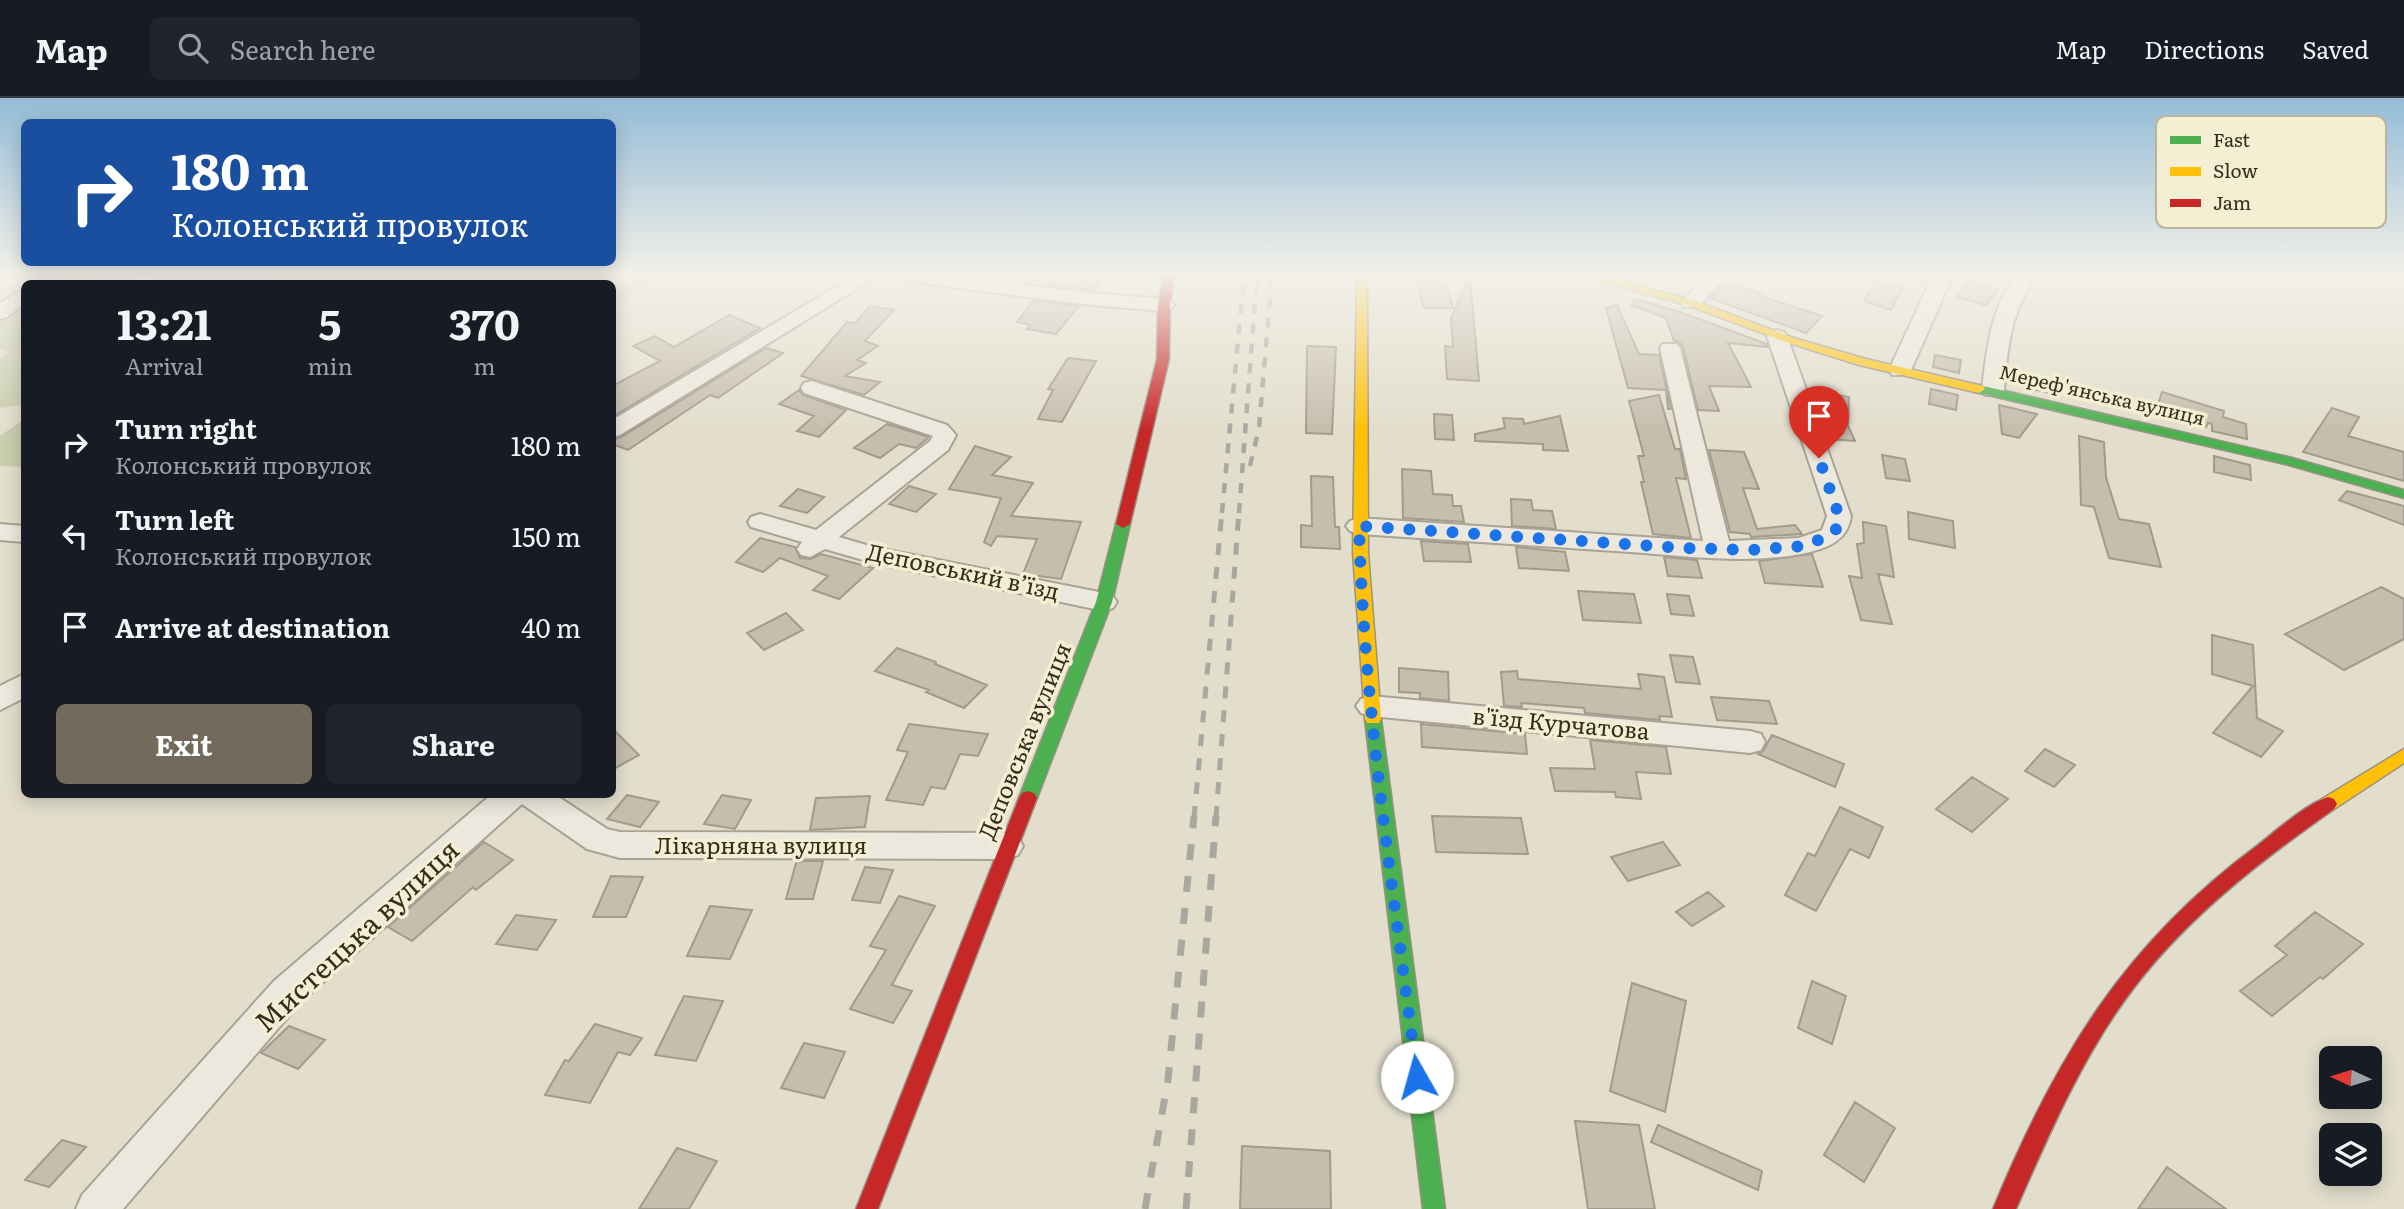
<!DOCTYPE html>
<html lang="en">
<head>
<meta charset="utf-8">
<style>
  :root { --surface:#171b24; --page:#20242c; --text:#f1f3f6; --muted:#9ea1a6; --line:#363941; --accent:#736a5b }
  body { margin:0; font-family:Literata,serif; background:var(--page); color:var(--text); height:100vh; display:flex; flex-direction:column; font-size:26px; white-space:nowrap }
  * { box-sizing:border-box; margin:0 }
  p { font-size:23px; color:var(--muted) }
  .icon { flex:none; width:38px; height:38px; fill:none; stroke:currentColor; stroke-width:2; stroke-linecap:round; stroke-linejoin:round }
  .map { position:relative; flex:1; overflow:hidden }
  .panel { position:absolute; left:21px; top:182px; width:595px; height:518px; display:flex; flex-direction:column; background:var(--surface); border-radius:10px; box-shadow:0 4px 18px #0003 }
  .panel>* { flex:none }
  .hud { position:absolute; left:21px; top:21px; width:595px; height:147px; border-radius:10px; box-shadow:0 4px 18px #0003; background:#1a4fa0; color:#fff; overflow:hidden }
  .needle { width:46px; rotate:274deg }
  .fabs { position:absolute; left:2319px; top:948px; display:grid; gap:14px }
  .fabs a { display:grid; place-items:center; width:63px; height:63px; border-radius:10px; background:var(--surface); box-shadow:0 4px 18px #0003; font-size:35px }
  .pin { position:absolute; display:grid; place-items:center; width:60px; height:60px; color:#fff; margin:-72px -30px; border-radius:50% 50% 50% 0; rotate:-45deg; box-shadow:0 0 7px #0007 }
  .pin .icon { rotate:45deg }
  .me { position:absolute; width:77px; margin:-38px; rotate:353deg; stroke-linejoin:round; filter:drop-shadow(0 0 5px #0008) }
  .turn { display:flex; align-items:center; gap:24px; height:147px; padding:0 35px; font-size:32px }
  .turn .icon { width:91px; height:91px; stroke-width:2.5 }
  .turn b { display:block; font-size:49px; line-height:60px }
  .eta { display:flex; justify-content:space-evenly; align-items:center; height:119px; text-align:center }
  .eta b { font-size:42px; font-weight:700; line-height:49px }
  .primary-button { display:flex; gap:14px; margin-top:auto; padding:14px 35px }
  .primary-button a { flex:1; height:80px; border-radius:10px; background:var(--accent); color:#fff; font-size:28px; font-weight:700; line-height:80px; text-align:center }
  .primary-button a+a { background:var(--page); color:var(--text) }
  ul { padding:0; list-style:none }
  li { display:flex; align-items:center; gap:21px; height:91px; padding:0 35px }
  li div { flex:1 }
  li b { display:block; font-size:26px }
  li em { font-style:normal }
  header { display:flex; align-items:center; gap:42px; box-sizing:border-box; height:98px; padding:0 35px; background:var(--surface); border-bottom:2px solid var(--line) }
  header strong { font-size:33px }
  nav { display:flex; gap:38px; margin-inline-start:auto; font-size:24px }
  .search { width:490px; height:63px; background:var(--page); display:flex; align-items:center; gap:18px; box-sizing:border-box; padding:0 24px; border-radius:10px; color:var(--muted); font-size:26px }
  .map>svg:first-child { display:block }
</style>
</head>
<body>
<header>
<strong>Map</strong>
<div class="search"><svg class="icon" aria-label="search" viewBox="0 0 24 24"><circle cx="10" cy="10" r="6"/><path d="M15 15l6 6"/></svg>Search here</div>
<nav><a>Map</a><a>Directions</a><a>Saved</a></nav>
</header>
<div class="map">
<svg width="2404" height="1111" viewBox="0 0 2404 1111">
  <rect width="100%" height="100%" fill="#e3decc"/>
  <path fill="#cacdae" d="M308,177H662L613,209L612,186H163Z
    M24,203V307L0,310V261L9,254L0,250V220Z
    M24,321V369L0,368V338Z"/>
  <path fill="#c7bdad" stroke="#a39a8b" stroke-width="2" d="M1054,177H1070L1103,179L1092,192L1046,187Z
    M1415,177H1444L1453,210H1424Z
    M1470,177L1479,283L1447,281L1445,248L1453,249L1451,220Z
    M1875,183L1903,190L1891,212L1864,203Z
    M1969,183L1998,191L1986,207L1957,199Z
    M1725,184L1760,195L1758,197L1822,218L1806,235L1710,200Z
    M1635,201L1680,214L1767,246L1768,249L1728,245L1751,289L1709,288L1719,313L1698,312L1683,249L1679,244L1674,243L1666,220L1631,207Z
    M1034,202L1079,208L1056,236L1027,231L1031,227L1017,224Z
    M1617,207L1639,256L1659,257L1671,311H1668L1666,292L1628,290L1606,210Z
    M870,208L894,212L865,243L878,248L857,262L866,265L845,278L880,284L864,297L801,278L847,224L855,225Z
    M729,217L760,230L612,319V288L660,263L633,248L655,238L674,249Z
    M1307,248L1336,249L1332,336L1306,335Z
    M766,250L783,255L718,300L710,297L628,352L612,346V342L621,339Z
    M1935,257L1961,262L1959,275L1933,269Z
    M1068,260L1096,263L1062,324L1038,321L1053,292L1048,291Z
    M2032,279L2060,289L2054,296L2024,289Z
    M1931,291L1958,297L1956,312L1929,306Z
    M799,292L803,297L846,312L819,339L797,333L814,318L779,306Z
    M2162,294L2224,313L2223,319L2246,326L2247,341L2212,333V326L2208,325L2206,329L2179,321L2180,318L2156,313Z
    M1825,295L1849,299L1848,328L1855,343L1827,341L1823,332Z
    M1659,297L1675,351H1680L1686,381L1676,380L1691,440L1653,436L1641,384H1644L1638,358H1644L1629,303Z
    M1999,307L2037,316L2019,340L2002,336Z
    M2332,310L2359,319L2348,338L2404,354V383L2303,354Z
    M1434,316L1452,317L1454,342L1435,341Z
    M1560,318L1568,353L1543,352V346L1475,343V336L1505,330L1503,320L1523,321L1524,326Z
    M887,326L929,339L916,350L899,346L880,360L854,350Z
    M2079,338L2104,344L2106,379L2119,421L2149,426L2161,469L2109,460L2094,409L2081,407Z
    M975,348L1011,359L992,377L1033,385L1011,418L1081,424L1061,481L1023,476L1037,441L997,438L991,448L984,444L1001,400L949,391Z
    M1709,352L1744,354L1759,391L1743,390L1757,431L1795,427L1802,436L1751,439L1750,436L1730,434Z
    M1882,357L1905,361L1910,383L1886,380Z
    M2214,358L2250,367L2251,382L2214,374Z
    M1402,371L1431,373L1433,396L1452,397L1453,408H1461L1464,424L1403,420Z
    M1311,378L1333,379L1335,429H1339L1340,451L1301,449V427L1312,428Z
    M909,388L936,396L916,414L889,406Z
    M798,391L824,399L807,415L780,408Z
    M2347,393L2404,408V427L2339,402Z
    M1511,401L1531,402L1533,412L1552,413L1556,431L1512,428Z
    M1908,414L1953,423L1955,450L1909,441Z
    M1863,424L1886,428L1894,479L1878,476L1892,526L1861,522L1849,478L1862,480L1857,446L1864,445Z
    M760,440L795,449L800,460L811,461L821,456L873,470L839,501L813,492L828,478L780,460L763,474L736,464Z
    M1421,443L1468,446L1471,464L1424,463Z
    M1516,449L1565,454L1569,473L1519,470Z
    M1812,456L1823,489L1765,485L1759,463Z
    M1664,459L1697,462L1702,480L1668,478Z
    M2381,489L2404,501V541L2344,572L2285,536Z
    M1578,493L1634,496L1641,525L1583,522Z
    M1667,496L1689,498L1694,518L1671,516Z
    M786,515L803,532L764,552L747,535Z
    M2212,537L2253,547L2257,620L2283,633L2261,659L2213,635L2253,588L2212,576Z
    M897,550L936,564L935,566L987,587L964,610L926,594L929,592L875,573Z
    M1670,557L1693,559L1700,586L1676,584Z
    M1399,570L1448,574L1449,603L1420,600V595L1399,594Z
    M1517,573L1518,581L1641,591L1638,576L1664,579L1672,619L1659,618L1660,622L1585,615L1584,610L1521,605L1522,609L1504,608L1501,574Z
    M1711,599L1769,603L1777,626L1717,622Z
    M909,626L988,636L978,658L960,656L945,691L931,689L923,707L886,702L908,654L897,652Z
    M1421,626L1525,636L1527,656L1422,649Z
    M612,630L639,657L612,672Z
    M1772,637L1844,666L1835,689L1758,656L1763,653Z
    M1590,642L1666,649L1671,676L1636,674L1641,701L1616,699L1615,694L1555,693L1550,670L1595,671Z
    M2045,651L2075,667L2054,689L2025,673Z
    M1972,679L2008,701L1972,734L1936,711Z
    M627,697L659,704L640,729L607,721Z
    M722,697L751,702L735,731L704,726Z
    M870,698L865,729L810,732L816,700Z
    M1840,709L1883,729L1869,760L1850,751L1816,813L1785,797L1808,755L1815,758Z
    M1432,718L1521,720L1528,756L1436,754Z
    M484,744L513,762L476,792L473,789L412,843L388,829Z
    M1663,744L1680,767L1628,783L1611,759Z
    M803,763H823L813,801H786L796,765Z
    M865,769L893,772L880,805L852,802Z
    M611,778L643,779L626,819H593Z
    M1708,794L1724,808L1692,828L1676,814Z
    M899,798L935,808L892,887L912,893L893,925L850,911L886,852L870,848Z
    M710,808L752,812L730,861L687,858Z
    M2315,814L2363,846L2323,881L2320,879L2272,918L2240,893L2287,857L2275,848Z
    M516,817L556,822L537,852L496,846Z
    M1812,883L1846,898L1832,946L1798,930Z
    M1632,885L1686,903L1665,1014L1610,993Z
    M684,898L723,903L696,963L655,957Z
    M595,926L642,940L630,957L618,954L590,1005L545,997L565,962L569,963Z
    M289,928L325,942L298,971L261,955Z
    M804,945L845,954L824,1000L781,990Z
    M1855,1004L1895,1030L1864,1084L1824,1057Z
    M1575,1023L1639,1027L1655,1111H1588Z
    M1658,1027L1762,1073L1758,1092L1651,1044Z
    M62,1042L86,1049L49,1089L25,1082Z
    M1242,1048L1330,1053L1331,1111H1240Z
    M677,1050L717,1063L689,1111H639Z
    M2167,1069L2226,1111H2138Z"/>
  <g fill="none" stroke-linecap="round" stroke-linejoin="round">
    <defs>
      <path id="street" d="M42,177H64L55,186H32Z
        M167,177H276C265,190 119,186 94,186L103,180Z
        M856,177H879L620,337L612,339V322Z
        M895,177H947L1090,195L1164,201L1171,203L1174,207L1171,211L1164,213L1090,207L905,183Z
        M1708,177H1728L1698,209H1684L1681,205L1684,201Z
        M1933,177H1953L1911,272L1908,277H1892L1889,272Z
        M2017,177H2037C2010,215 2008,247 2004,292L2001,297H1985L1982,292C1987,250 1990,211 2017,177Z
        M24,191V206L7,219L0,221V205Z
        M1777,232L1784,234L1787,238L1851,418C1848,442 1828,450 1806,455C1750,467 1687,458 1630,454C1540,448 1449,442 1359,436L1350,433L1346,428L1350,423L1359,420L1703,443L1660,250L1663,246H1677L1680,250L1729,443L1799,440L1822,432L1827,418L1767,238L1770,234Z
        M812,283L947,327L956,337L948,352L839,439L873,449L1104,495L1113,498L1117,504L1113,510L1104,513L870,464L825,451L810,459L801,457L797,451L802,444L751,429L748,424L751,419L760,416L816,432L930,343L933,338L804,295L801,290L804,285Z
        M0,426L24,428V444L0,442Z
        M24,576V600L0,612V588Z
        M1371,598L1750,633L1761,636L1765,644L1761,652L1750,655L1371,618L1361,615L1356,608L1361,601Z
        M492,696H554L607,731L620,734L1007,735L1018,739L1023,748L1018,757L1007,761L620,760L587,751L522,706L300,905L123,1111H76L82,1097L274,883Z"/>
      <path id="fast" d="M1979,287L2292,360L2404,392V400L2289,367L1975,294L1973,291Z
        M1123,422L1130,426L1112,504L1037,700L1034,705L1028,707L1022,705L1019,700L1096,504L1116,426Z
        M1373,615L1379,617L1381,621L1445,1111H1423L1365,621L1367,617Z"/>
      <path id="slow" d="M1357,177H1367L1368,455L1381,621L1379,625H1367L1365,621L1353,455Z
        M1585,177H1601L1695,203L1794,240L1866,261L1983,288L1985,291L1979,295L1859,267L1786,244L1687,207L1586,179Z
        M2404,651V665L2334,711L2328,713L2322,711L2319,706L2322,701Z"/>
      <path id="jam" d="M1164,177H1174L1170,207L1169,261L1130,426L1123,430L1116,426L1157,261L1158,207Z
        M1028,693L1034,695L1037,700L878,1111H856L1019,700L1022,695Z
        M2328,699L2334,701L2337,706L2334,711C2262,762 2191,816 2136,887C2084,954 2050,1034 2016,1111H1993C2056,959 2124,846 2258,747C2277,732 2306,706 2328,699Z"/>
    </defs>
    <use href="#street" stroke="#a8a395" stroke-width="4"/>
    <use href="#fast" stroke="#989285" stroke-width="3"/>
    <use href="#slow" stroke="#989285" stroke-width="3"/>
    <use href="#jam" stroke="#989285" stroke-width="3"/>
    <use href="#street" fill="#ece8dd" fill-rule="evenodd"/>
    <use href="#fast" fill="#4caf50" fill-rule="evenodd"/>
    <use href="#slow" fill="#ffc107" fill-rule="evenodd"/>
    <use href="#jam" fill="#c62828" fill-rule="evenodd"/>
    <path stroke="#aaa79e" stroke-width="4.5" stroke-dasharray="10 10" stroke-linecap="butt" d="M1250,368L1259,330L1272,177
      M1222,415L1244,177
      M1239,415L1257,177"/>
    <path stroke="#aaa79e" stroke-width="5" stroke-dasharray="12 12" stroke-linecap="butt" d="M1194,720L1222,413
      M1216,720L1239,413"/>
    <path stroke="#aaa79e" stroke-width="7" stroke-dasharray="16 16" stroke-linecap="butt" d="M1145,1111L1168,982L1194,718
      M1186,1111L1216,718"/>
  </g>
  <linearGradient id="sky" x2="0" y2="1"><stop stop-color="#94bcd8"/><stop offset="0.53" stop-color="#f2f0e8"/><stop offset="1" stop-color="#f2f0e8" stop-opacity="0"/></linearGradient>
  <rect width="2404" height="332" fill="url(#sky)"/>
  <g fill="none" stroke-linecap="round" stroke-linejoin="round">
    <path stroke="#1a73e8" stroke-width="12" stroke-dasharray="0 21.6" d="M1417,979C1394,796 1364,612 1359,428L1684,450L1751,452L1803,448L1831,437L1837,430L1839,418L1819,360"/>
  </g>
  <g text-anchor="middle" stroke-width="7" stroke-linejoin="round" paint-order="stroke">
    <g font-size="19" fill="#362c1e" stroke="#f4eed2">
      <text transform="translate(2102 297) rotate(13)" y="7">Мереф'янська вулиця</text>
    </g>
    <g font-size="23" fill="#362c1e" stroke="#f4eed2">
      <text transform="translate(963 474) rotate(12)" y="8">Деповський в’їзд</text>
      <text transform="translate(1561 626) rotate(5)" y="8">в'їзд Курчатова</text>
      <text transform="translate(1025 643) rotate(-68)" y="8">Деповська вулиця</text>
      <text x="761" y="756">Лікарняна вулиця</text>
    </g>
    <g font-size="28" fill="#362c1e" stroke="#f4eed2">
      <text transform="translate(357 838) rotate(-43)" y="10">Мистецька вулиця</text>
    </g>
  </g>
  <rect x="2156" y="18" width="230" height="112" rx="10" fill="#f4eed2" stroke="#bbb49c" stroke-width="2"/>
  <rect x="2170" y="38" width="31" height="8" fill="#4caf50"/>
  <rect x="2170" y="69" width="31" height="9" fill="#ffc107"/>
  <rect x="2170" y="101" width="31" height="8" fill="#c62828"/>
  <g font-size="19" fill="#362c1e">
    <text x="2213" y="49">Fast</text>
    <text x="2213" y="80">Slow</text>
    <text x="2213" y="112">Jam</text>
  </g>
</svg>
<div class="fabs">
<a><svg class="needle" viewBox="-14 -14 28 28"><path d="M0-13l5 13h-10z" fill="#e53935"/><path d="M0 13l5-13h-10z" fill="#9ea1a6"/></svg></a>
<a><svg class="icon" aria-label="layers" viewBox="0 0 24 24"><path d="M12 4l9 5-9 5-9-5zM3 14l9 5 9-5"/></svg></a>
</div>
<div class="pin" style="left:1819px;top:360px;background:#d93025"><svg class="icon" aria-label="arrive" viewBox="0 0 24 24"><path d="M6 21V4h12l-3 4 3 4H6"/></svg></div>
<svg class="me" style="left:1417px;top:979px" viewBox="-20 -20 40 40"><circle r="19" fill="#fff"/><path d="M0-13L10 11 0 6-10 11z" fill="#1a73e8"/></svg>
<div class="hud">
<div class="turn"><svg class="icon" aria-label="right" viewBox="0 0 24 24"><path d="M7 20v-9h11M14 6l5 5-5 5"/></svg><div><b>180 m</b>Колонський провулок</div></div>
</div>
<section class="panel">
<div class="eta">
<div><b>13:21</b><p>Arrival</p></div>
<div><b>5</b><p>min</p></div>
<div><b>370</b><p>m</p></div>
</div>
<ul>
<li><svg class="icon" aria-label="right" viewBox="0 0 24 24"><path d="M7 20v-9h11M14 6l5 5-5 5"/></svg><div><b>Turn right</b><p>Колонський провулок</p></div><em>180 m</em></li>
<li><svg class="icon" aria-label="left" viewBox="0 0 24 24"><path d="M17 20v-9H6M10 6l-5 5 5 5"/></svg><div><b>Turn left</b><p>Колонський провулок</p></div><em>150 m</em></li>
<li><svg class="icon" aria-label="arrive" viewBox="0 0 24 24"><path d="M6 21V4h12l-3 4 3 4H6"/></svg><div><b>Arrive at destination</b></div><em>40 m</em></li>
</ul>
<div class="primary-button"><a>Exit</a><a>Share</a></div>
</section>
</div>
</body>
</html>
